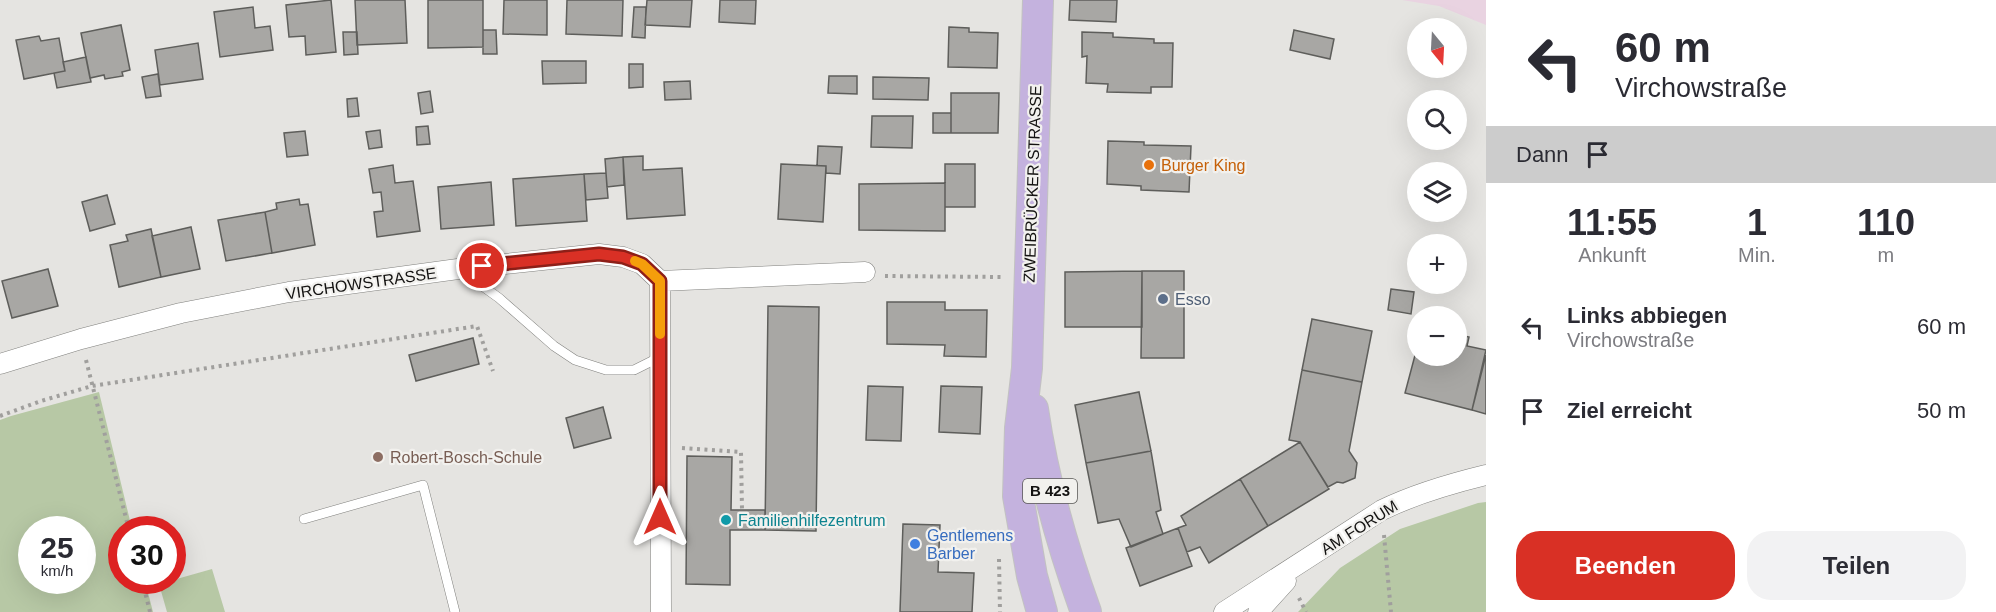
<!DOCTYPE html>
<html lang="de">
<head>
<meta charset="utf-8">
<style>
  :root { --surface:#fff; --page:#f2f2f3; --text:#2b2b33; --muted:#7c7c81; --accent:#d93025 }
  body { margin:0; font-family:Arial,sans-serif; background:var(--page); color:var(--text); height:100vh; display:flex; flex-direction:column; font-size:22px; white-space:nowrap }
  * { box-sizing:border-box; margin:0 }
  p { font-size:20px; color:var(--muted) }
  .icon { flex:none; width:33px; height:33px; fill:none; stroke:currentColor; stroke-width:2; stroke-linecap:round; stroke-linejoin:round }
  .map { position:relative; flex:1; overflow:hidden }
  .panel { display:flex; flex-direction:column; background:var(--surface); width:510px }
  .panel>* { flex:none }
  .hud { background:#fff; color:var(--text); overflow:hidden }
  .needle { width:39px; rotate:162deg }
  .tools { position:absolute; left:1407px; top:18px; display:grid; gap:12px }
  .tools a { display:grid; place-items:center; width:60px; height:60px; border-radius:50%; background:var(--surface); box-shadow:0 6px 24px #0002; font-size:30px }
  .speed { position:absolute; left:18px; top:516px; display:flex; gap:12px; font-size:30px; font-weight:700; text-align:center }
  .speed>* { display:grid; place-content:center; width:78px; height:78px; border-radius:50%; background:var(--surface); box-shadow:0 6px 24px #0002; line-height:1 }
  .speed small { font-size:15px; font-weight:400 }
  .speed .limit { border:9px solid #d22; background:#fff; color:#111 }
  .pin { position:absolute; display:grid; place-items:center; width:51px; height:51px; color:#fff; margin:-26px; border:3px solid #fff; border-radius:50%; box-shadow:0 2px 6px #0007 }
  .me { position:absolute; width:66px; margin:-33px; rotate:0deg; stroke-linejoin:round; filter:drop-shadow(0 0 4px #0008) }
  .turn { display:flex; align-items:center; gap:21px; height:126px; padding:0 30px; font-size:27px }
  .turn .icon { width:78px; height:78px; stroke-width:2.5 }
  .turn b { display:block; font-size:42px; line-height:51px }
  .then { display:flex; align-items:center; height:57px; padding:0 30px; background:#0003; gap:12px; font-size:22px }
  .eta { display:flex; justify-content:space-evenly; align-items:center; height:102px; text-align:center }
  .eta b { font-size:36px; font-weight:700; line-height:42px }
  .button { display:flex; gap:12px; margin-top:auto; padding:12px 30px }
  .button a { flex:1; height:69px; border-radius:24px; background:var(--accent); color:#fff; font-size:24px; font-weight:700; line-height:69px; text-align:center }
  .button a+a { background:var(--page); color:var(--text) }
  ul { padding:0; list-style:none }
  li { display:flex; align-items:center; gap:18px; height:84px; padding:0 30px }
  li div { flex:1 }
  li b { display:block; font-size:22px }
  li em { font-style:normal }
  main { display:flex; flex:1; min-height:0 }
  .map>svg:first-child { display:block }
</style>
</head>
<body>
<main>
<div class="map">
<svg width="1486" height="612" viewBox="0 0 1486 612">
  <rect width="100%" height="100%" fill="#e5e4e1"/>
  <path fill="#e9d3e1" d="M1402,0H1486V25L1439,6Z"/>
  <path fill="#b7c8a5" fill-rule="evenodd" d="M99,392L132,529L122,530V580L145,581L153,612H0V420L11,416ZM32,530H82V580H32Z
    M1486,502V612H1298L1340,568L1400,529L1478,503Z
    M212,569L225,612H167L159,584Z"/>
  <path fill="#a8a7a4" stroke="#5e5e5b" stroke-width="1.5" d="M331,0L336,52L306,55L305,36L289,37L286,5Z
    M355,0H405L407,43L357,45Z
    M428,0H483V47L428,48Z
    M504,0H547V35L503,34Z
    M567,0H623L622,36L566,34Z
    M647,0H692L690,27L645,25Z
    M720,0H756L755,24L719,22Z
    M1070,0H1117L1116,22L1069,20Z
    M253,7L255,28L270,26L273,50L220,57L214,12Z
    M634,7H646L645,38L632,37Z
    M121,25L130,70L122,72L123,76L105,79L104,75L90,78L81,33Z
    M949,27L969,28V32L998,33L997,68L948,67Z
    M483,30H496L497,54H483Z
    M1294,30L1334,39L1330,59L1290,50Z
    M343,32H357L358,54L344,55Z
    M1082,32L1113,33V37L1154,39V43H1173L1172,87H1151V93L1107,92L1108,84L1086,83L1087,56L1082,57Z
    M39,36L41,41L59,38L65,71L24,79L16,40Z
    M198,43L203,79L160,85L155,50Z
    M86,57L91,82L57,88L54,73L65,71L63,62Z
    M542,61H586V83L543,84Z
    M629,64H643V87L629,88Z
    M158,74L161,96L146,98L142,77Z
    M829,76H857V94L828,93Z
    M873,77L929,78L928,100L873,99Z
    M690,81L691,99L665,100L664,82Z
    M430,91L433,112L421,114L418,93Z
    M951,93H999L998,133H951Z
    M357,98L359,116L348,117L347,99Z
    M933,113H951V133H933Z
    M872,116H913L912,148L871,147Z
    M428,126L430,144L417,145L416,127Z
    M380,130L382,147L369,149L366,132Z
    M305,131L308,155L287,157L284,133Z
    M1108,141L1144,142V145L1191,146L1189,192L1141,190V186L1107,184Z
    M818,146L842,147L840,174L826,173V166H817Z
    M643,156V170L682,168L685,215L627,219L623,157Z
    M623,157L624,185L607,187L605,159Z
    M781,164L826,166L823,222L778,219Z
    M945,164H975V207H945Z
    M393,165L395,183L413,181L420,231L377,237L374,212L383,211L381,192L373,193L369,169Z
    M606,173L608,198L586,200L584,174Z
    M584,174L587,221L516,226L513,179Z
    M491,182L494,225L441,229L438,187Z
    M945,183V231L859,230V184Z
    M107,195L115,224L90,231L82,202Z
    M299,199L300,205L308,204L315,245L272,253L265,212L277,209L276,203Z
    M265,212L272,253L226,261L218,220Z
    M191,227L200,269L161,277L152,236Z
    M151,229L161,277L119,287L110,245L128,241L126,235Z
    M48,269L58,306L12,318L2,281Z
    M1142,271H1184V358H1141Z
    M1142,271V327H1065V272Z
    M1391,289L1414,292L1411,314L1388,310Z
    M887,302H945V310H987L986,357L944,356L945,345L887,344Z
    M768,306L819,307L816,531L765,530Z
    M1312,319L1372,331L1362,382L1302,370Z
    M1456,334L1469,337L1467,346L1486,350L1472,410L1405,393L1418,344V356H1456Z
    M473,338L479,364L416,381L409,355Z
    M1486,355V414L1472,410Z
    M1302,370L1362,382L1349,451L1357,463L1355,478L1343,483L1337,482L1328,487L1300,442L1289,440Z
    M868,386L903,387L901,441L866,440Z
    M941,386L982,387L980,434L939,432Z
    M1139,392L1151,451L1086,463L1075,405Z
    M603,407L611,438L574,448L566,418Z
    M1300,442L1329,489L1268,526L1240,479Z
    M1151,451L1161,510L1156,512L1163,534L1131,547L1119,519L1098,523L1086,463Z
    M687,456L732,457L731,510H765V530H730V585L686,584Z
    M1240,479L1268,526L1209,563L1200,547L1187,552L1178,528L1186,525L1181,516Z
    M903,524L940,525L938,572L974,573L972,612H900Z
    M1178,528L1192,566L1140,586L1126,548Z"/>
  <g fill="none" stroke-linecap="round" stroke-linejoin="round">
    <defs>
      <path id="service" d="M460,270L499,298L554,346L575,360L606,370H634L660,357
        M304,519L423,485L455,612"/>
      <path id="minor" d="M660,281L661,612
        M0,364L81,339L181,313L289,292L458,269L599,254L623,257L642,264L660,281L865,272
        M1224,612L1382,510C1415,494 1449,484 1486,475
        M1258,612L1286,581"/>
      <path id="primary" d="M1038,0L1027,368L1020,428L1018,496L1032,576L1042,612
        M1033,409C1043,478 1062,546 1086,612"/>
    </defs>
    <use href="#service" stroke="#81817e" stroke-width="10"/>
    <use href="#minor" stroke="#81817e" stroke-width="21"/>
    <use href="#primary" stroke="#c2c2c1" stroke-width="32"/>
    <path stroke="#a09f9d" stroke-width="4" stroke-dasharray="3 4.5" stroke-linecap="butt" d="M885,276L1004,277
      M86,360L129,530
      M0,416L41,401L92,386L477,326L493,371
      M682,448L741,452L742,510
      M1384,535L1391,612
      M999,559L1000,612
      M142,580L150,612
      M1299,598L1306,612"/>
    <use href="#service" stroke="#fff" stroke-width="9"/>
    <use href="#minor" stroke="#fff" stroke-width="20"/>
    <use href="#primary" stroke="#c4b2de" stroke-width="30"/>
  </g>
  <g fill="none" stroke-linecap="round" stroke-linejoin="round">
    <defs>
      <path id="route" d="M482,266L599,254L623,257L642,264L660,281V517"/>
    </defs>
    <use href="#route" stroke="#8d1f18" stroke-width="15"/>
    <use href="#route" stroke="#d93025" stroke-width="10"/>
    <path stroke="#f59e0b" stroke-width="10" d="M635,261L642,264L660,281V334"/>
  </g>
  <circle fill="#e8710a" stroke="#f2f1ee" stroke-width="2" cx="1149" cy="165" r="6"/>
  <circle fill="#5c6f8a" stroke="#f2f1ee" stroke-width="2" cx="1163" cy="299" r="6"/>
  <circle fill="#8d6e63" stroke="#f2f1ee" stroke-width="2" cx="378" cy="457" r="6"/>
  <circle fill="#0f9aa8" stroke="#f2f1ee" stroke-width="2" cx="726" cy="520" r="6"/>
  <circle fill="#3f7fe0" stroke="#f2f1ee" stroke-width="2" cx="915" cy="544" r="6"/>
  <g text-anchor="middle" stroke-width="4.5" stroke-linejoin="round" paint-order="stroke">
    <rect fill="#f2f1ee" stroke="#575654" stroke-width="1.5" x="1023" y="479" width="54" height="24" rx="4.5"/>
    <g font-size="15" font-weight="bold" fill="#141312">
      <text x="1050" y="496">B 423</text>
    </g>
    <g font-size="16" fill="#c56008" stroke="#f2f1ee" text-anchor="start">
      <text x="1161" y="171">Burger King</text>
    </g>
    <g font-size="16" fill="#141312" stroke="#f2f1ee">
      <text transform="translate(1032 184) rotate(-88)" y="6">ZWEIBRÜCKER STRASSE</text>
      <text transform="translate(361 283) rotate(-8)" y="6">VIRCHOWSTRASSE</text>
      <text transform="translate(1359 527) rotate(-32)" y="6">AM FORUM</text>
    </g>
    <g font-size="16" fill="#4e5e75" stroke="#f2f1ee" text-anchor="start">
      <text x="1175" y="305">Esso</text>
    </g>
    <g font-size="16" fill="#785e54" stroke="#f2f1ee" text-anchor="start">
      <text x="390" y="463">Robert-Bosch-Schule</text>
    </g>
    <g font-size="16" fill="#0d838f" stroke="#f2f1ee" text-anchor="start">
      <text x="738" y="526">Familienhilfezentrum</text>
    </g>
    <g font-size="16" fill="#366cbe" stroke="#f2f1ee" text-anchor="start">
      <text x="927" y="541">Gentlemens<tspan x="927" dy="18">Barber</tspan></text>
    </g>
  </g>
</svg>
<div class="tools">
<a><svg class="needle" viewBox="-14 -14 28 28"><path d="M0-13l5 13h-10z" fill="#e53935"/><path d="M0 13l5-13h-10z" fill="#7c7c81"/></svg></a>
<a><svg class="icon" aria-label="search" viewBox="0 0 24 24"><circle cx="10" cy="10" r="6"/><path d="M15 15l6 6"/></svg></a>
<a><svg class="icon" aria-label="layers" viewBox="0 0 24 24"><path d="M12 4l9 5-9 5-9-5zM3 14l9 5 9-5"/></svg></a>
<a>+</a>
<a>−</a>
</div>
<div class="speed"><div>25<small>km/h</small></div><div class="limit">30</div></div>
<div class="pin" style="left:482px;top:266px;background:#d93025"><svg class="icon" aria-label="arrive" viewBox="0 0 24 24"><path d="M6 21V4h12l-3 4 3 4H6"/></svg></div>
<svg class="me" style="left:660px;top:517px" viewBox="-20 -20 40 40"><path d="M0-17L14 15 0 8-14 15z" fill="#d93025" stroke="#fff" stroke-width="4"/></svg>
</div>
<section class="panel">
<div class="hud">
<div class="turn"><svg class="icon" aria-label="left" viewBox="0 0 24 24"><path d="M17 20v-9H6M10 6l-5 5 5 5"/></svg><div><b>60 m</b>Virchowstraße</div></div>
<div class="then">Dann<svg class="icon" aria-label="arrive" viewBox="0 0 24 24"><path d="M6 21V4h12l-3 4 3 4H6"/></svg></div>
</div>
<div class="eta">
<div><b>11:55</b><p>Ankunft</p></div>
<div><b>1</b><p>Min.</p></div>
<div><b>110</b><p>m</p></div>
</div>
<ul>
<li><svg class="icon" aria-label="left" viewBox="0 0 24 24"><path d="M17 20v-9H6M10 6l-5 5 5 5"/></svg><div><b>Links abbiegen</b><p>Virchowstraße</p></div><em>60 m</em></li>
<li><svg class="icon" aria-label="arrive" viewBox="0 0 24 24"><path d="M6 21V4h12l-3 4 3 4H6"/></svg><div><b>Ziel erreicht</b></div><em>50 m</em></li>
</ul>
<div class="button"><a>Beenden</a><a>Teilen</a></div>
</section>
</main>
</body>
</html>
